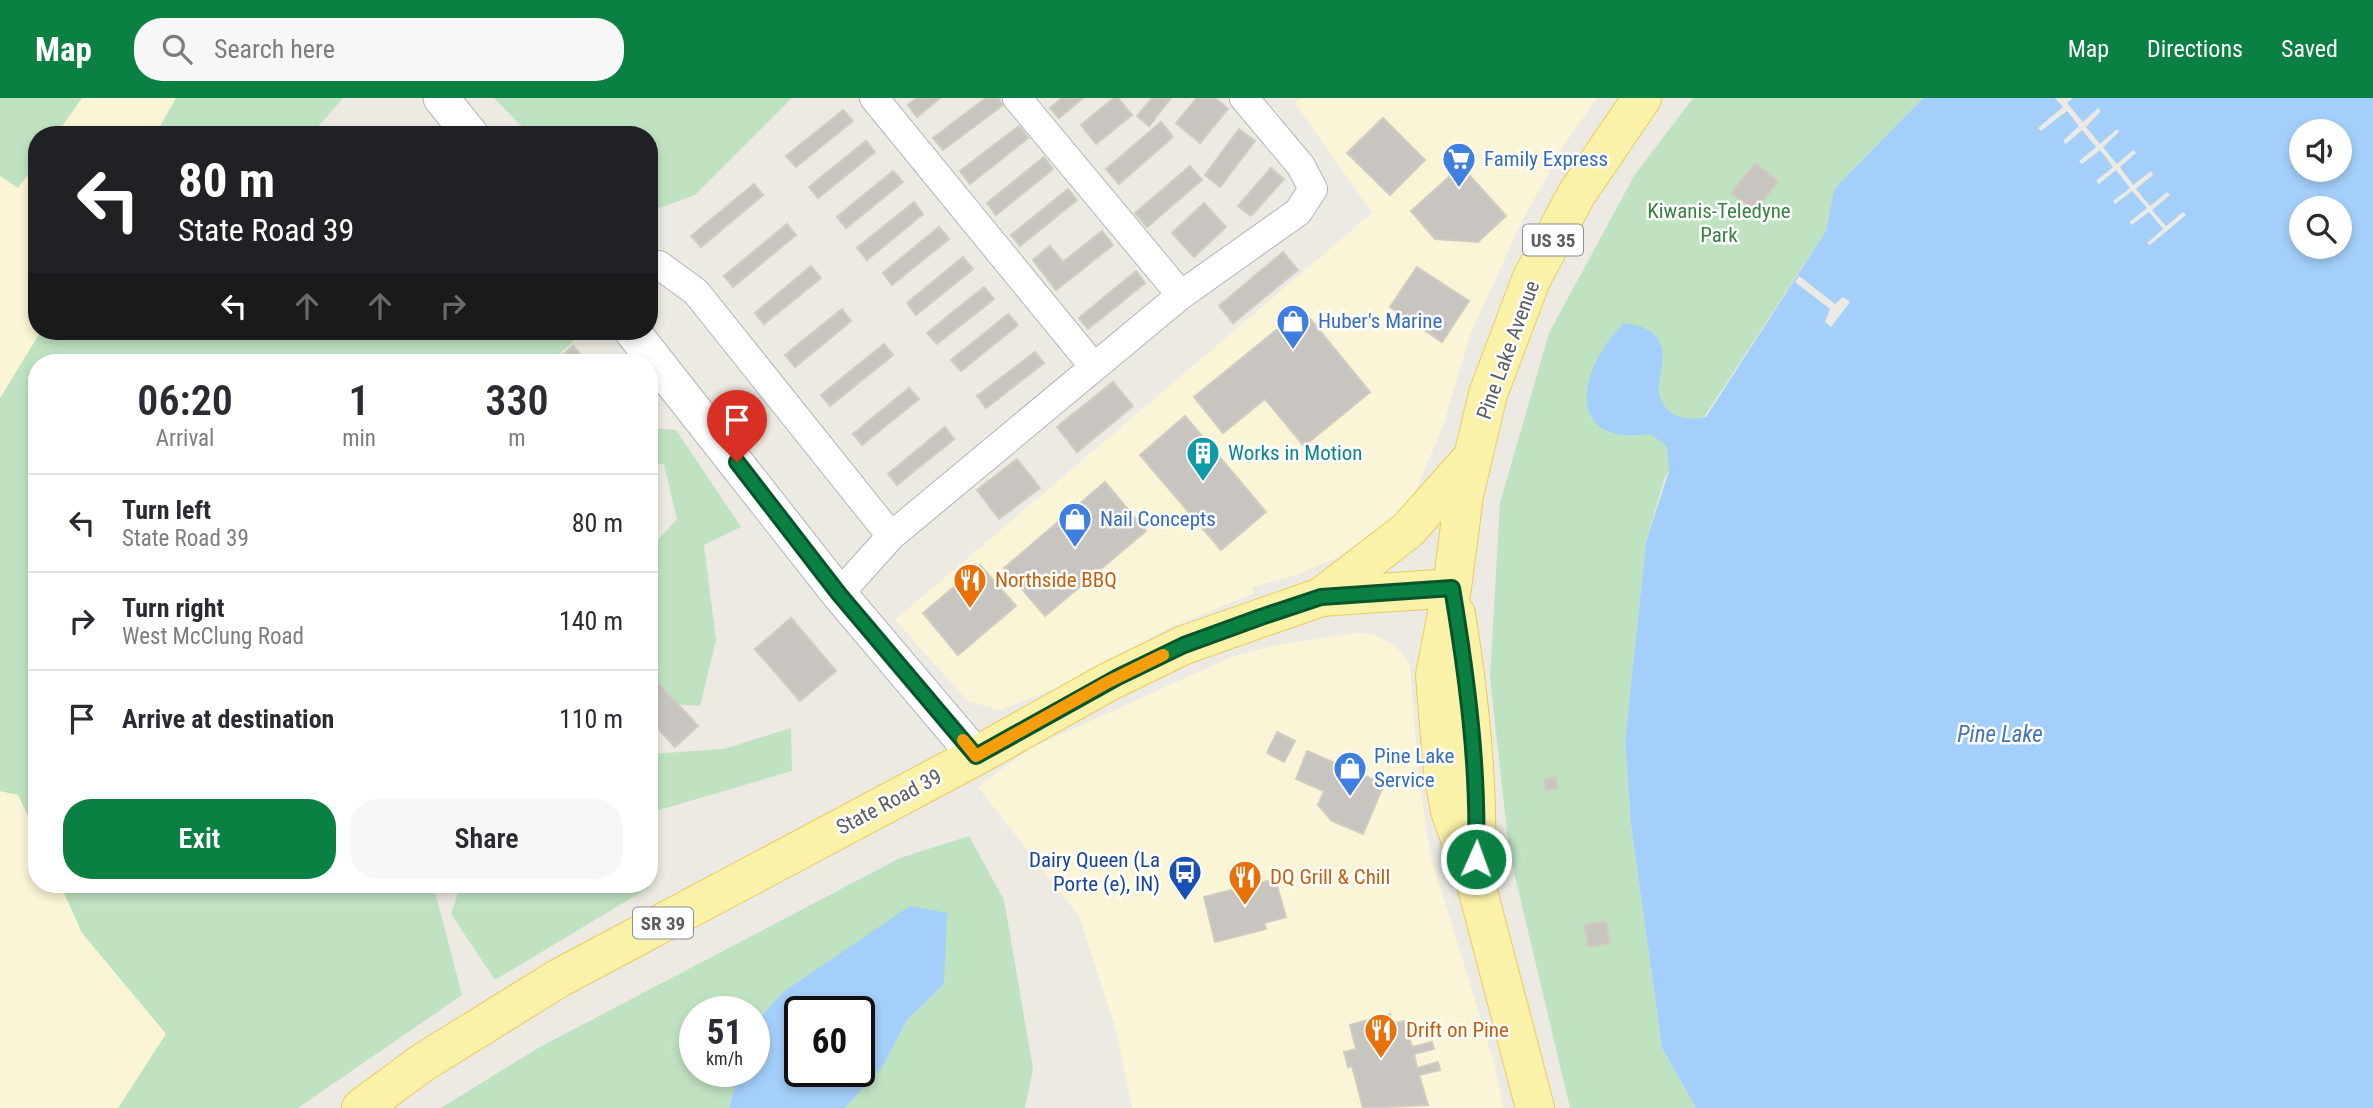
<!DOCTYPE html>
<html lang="en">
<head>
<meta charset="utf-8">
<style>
  :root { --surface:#fff; --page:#f7f7f7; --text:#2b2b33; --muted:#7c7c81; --line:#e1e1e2; --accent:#0b8043 }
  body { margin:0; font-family:"Roboto Condensed",sans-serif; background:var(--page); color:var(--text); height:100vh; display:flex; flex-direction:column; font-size:26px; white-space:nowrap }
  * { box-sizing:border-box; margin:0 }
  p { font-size:23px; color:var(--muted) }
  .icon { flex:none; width:38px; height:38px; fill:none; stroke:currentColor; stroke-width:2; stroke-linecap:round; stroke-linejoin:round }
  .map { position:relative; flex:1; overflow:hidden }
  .sheet { position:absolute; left:28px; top:256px; width:630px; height:539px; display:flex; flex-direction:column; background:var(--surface); border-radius:28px; box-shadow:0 4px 10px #0003 }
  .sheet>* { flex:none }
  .hud { position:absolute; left:28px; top:28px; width:630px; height:214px; border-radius:28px; box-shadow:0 4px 10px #0003; background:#202124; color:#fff; overflow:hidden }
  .buttons { position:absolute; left:2289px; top:21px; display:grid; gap:14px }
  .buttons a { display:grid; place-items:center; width:63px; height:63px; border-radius:50%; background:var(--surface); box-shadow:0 4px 10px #0003; font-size:35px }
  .speed { position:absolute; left:679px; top:898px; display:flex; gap:14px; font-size:35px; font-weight:700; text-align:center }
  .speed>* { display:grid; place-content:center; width:91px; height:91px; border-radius:50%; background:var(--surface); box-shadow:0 4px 10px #0003; line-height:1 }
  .speed small { font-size:18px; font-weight:400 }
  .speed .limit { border:4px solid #111; border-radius:10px; background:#fff; color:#111 }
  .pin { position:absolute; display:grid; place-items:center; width:60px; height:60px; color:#fff; margin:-72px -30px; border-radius:50% 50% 50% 0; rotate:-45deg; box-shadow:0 0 7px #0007 }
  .pin .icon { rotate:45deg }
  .me { position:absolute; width:77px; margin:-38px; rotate:2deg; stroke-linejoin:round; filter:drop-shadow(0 0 5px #0008) }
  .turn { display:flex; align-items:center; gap:24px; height:147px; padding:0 35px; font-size:32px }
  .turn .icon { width:91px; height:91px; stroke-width:2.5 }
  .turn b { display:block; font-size:49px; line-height:60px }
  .lanes { display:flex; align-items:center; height:66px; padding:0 35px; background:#0003; justify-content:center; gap:35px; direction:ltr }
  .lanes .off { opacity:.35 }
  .eta { display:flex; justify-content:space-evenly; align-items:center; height:119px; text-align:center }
  .eta b { font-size:42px; font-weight:600; line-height:49px }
  .cta { display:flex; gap:14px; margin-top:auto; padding:14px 35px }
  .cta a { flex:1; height:80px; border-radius:28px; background:var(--accent); color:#fff; font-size:28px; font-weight:600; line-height:80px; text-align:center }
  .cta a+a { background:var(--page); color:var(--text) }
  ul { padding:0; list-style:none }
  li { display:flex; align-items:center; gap:21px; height:98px; padding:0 35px; border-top:2px solid var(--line) }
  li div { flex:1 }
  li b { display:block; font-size:26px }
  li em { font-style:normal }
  header { display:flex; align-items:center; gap:42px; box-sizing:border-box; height:98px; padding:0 35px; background:var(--accent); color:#fff }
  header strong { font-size:33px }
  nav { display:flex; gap:38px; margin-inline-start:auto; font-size:24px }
  .search { width:490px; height:63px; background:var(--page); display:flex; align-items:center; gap:18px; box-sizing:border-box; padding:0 24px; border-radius:28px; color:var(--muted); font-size:26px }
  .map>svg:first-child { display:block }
</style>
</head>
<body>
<header>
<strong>Map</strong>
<div class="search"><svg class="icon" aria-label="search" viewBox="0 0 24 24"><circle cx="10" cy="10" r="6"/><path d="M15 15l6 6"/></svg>Search here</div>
<nav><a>Map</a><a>Directions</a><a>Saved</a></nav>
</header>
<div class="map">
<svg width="2373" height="1010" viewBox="0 0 2373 1010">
  <rect width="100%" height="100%" fill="#eceae2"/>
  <path fill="#fbf5d7" d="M60,0H181L160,37H39Z
    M1300,0H1597L1566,44L1523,121L1470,237L1443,328L1414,396L1394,419L1339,459L1296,477L1252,489L1254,495L1164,532L1093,576L1000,612L968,603L895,522L1372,115L1295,5Z
    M37,40V233H50L0,323V51Z
    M1356,535L1375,537L1395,547L1410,566L1418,675L1430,756L1492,958L1504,1010H1132L1116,932L1079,818L978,689L1029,651L1231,559L1277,547Z
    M0,669L37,728V786H73L211,1010H0Z"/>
  <path fill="#bfe3c1" d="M0,0H82L56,37H37V64L18,90L0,78Z
    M176,0H343L311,37H155Z
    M494,0H792L695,97L649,114V37H530Z
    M1693,0H1923L1834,91L1826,133L1665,379L1646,444L1625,643L1631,727L1662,950L1696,1010H1570L1509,753L1490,579L1500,405L1549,235L1634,78Z
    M41,233H580L582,235L551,264H37V737L18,697L0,693V300Z
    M649,330L676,332L741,429L704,447L716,542L700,608L649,604V452L677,421L664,366L649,365Z
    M791,630L792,673L649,715V656L724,651Z
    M969,738L1004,802L1033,971L1025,1010H845L883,968L907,922L944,886L783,894L754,926V914H695V973H739L729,1010H441L538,950L900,760Z
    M60,786H433L462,897L298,1010H118L166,936L82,835Z
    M461,786H647L648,790L495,882L451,816Z"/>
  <path fill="#a4cffa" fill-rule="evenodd" d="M1923,0H2373V1010H1696L1662,950L1631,727L1625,643L1646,444L1669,373L1667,348L1650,336C1559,349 1581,266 1624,225C1635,227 1651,229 1658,241C1669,258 1657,277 1659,295C1663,318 1686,324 1706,319L1826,133L1834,91ZM2301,33H2340V72H2301ZM2301,110H2340V149H2301Z
    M910,808L947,815L944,886L907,922L883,968L845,1010H729L739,973H754V926L783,894ZM800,914H859V973H800Z"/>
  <path fill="#eceae2" d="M2055,0H2073L2067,5L2083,24L2098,10L2101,13L2086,29L2100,46L2117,31L2119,34L2103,49L2117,66L2133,52L2136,55L2120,69L2133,87L2151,73L2153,77L2136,91L2150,108L2167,94L2170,97L2152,112L2166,128L2183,114L2186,117L2150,147L2147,145L2163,131L2149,114L2132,127L2129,124L2147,110L2132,93L2115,106L2113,103L2130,90L2116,72L2099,86L2096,83L2113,69L2100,52L2082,66L2079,63L2096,49L2082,32L2066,46L2063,43L2079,28L2067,13L2041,33L2038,30L2063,9Z
    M1799,178L1835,206L1843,199L1850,204L1831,229L1825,224L1830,211L1795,184Z"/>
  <path fill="#c8c4bf" stroke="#d0ccc0" stroke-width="2" d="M917,0H940L917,19L908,7Z
    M986,0H998L1003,7L943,52L933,40Z
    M1062,0H1083L1059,20L1050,10Z
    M1114,0H1118L1132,17L1096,46L1081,27Z
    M1152,0H1171L1149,28L1137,18Z
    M1197,0H1215L1228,11L1200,45L1176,25Z
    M843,12L853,23L796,69L786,58Z
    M1383,20L1425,62L1390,97L1347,55Z
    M1161,24L1173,39L1119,86L1106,71Z
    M1019,28L1028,40L970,86L960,73Z
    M1239,31L1255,43L1220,89L1205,77Z
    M866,43L875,54L818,100L809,89Z
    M1044,59L1053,71L996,117L987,105Z
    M1755,65L1778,83L1755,113L1731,95Z
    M1190,68L1202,82L1147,129L1135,115Z
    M1461,68L1506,118L1478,144L1435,141L1411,113Z
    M1271,70L1284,81L1251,118L1238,108Z
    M893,73L903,84L846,130L837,119Z
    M754,86L763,97L701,149L691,138Z
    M1068,91L1077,102L1020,148L1011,137Z
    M914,104L923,116L867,162L857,150Z
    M1204,105L1226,129L1194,159L1172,135Z
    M787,126L796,137L733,189L724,178Z
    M939,129L949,141L892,187L883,175Z
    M1102,133L1113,147L1056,192L1033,162L1050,148L1063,164Z
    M1283,154L1298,172L1233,225L1219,208Z
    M963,159L973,171L916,217L907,205Z
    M811,168L821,180L764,226L755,215Z
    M1417,169L1469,203L1442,244L1390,209Z
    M1136,173L1145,185L1088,231L1079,220Z
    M984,189L994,201L937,246L927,235Z
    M842,211L851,223L795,269L785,257Z
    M1302,211L1370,294L1304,348L1265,301L1223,335L1194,299Z
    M1008,216L1018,227L961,273L951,262Z
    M884,246L893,257L830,308L821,297Z
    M573,248L587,264H555Z
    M1035,254L1044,265L986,310L977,298Z
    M1113,284L1133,308L1077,354L1057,329Z
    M909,290L919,301L862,347L853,336Z
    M1185,318L1266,414L1221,452L1140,357Z
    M945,329L954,341L897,387L888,376Z
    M1017,361L1040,390L999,421L977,392Z
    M1105,384L1146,433L1045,518L1004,470Z
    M980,467L1016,508L958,557L923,515Z
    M791,520L836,573L800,603L755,551Z
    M649,575L698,628L675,649L649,621Z
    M1277,634L1295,643L1284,664L1267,655Z
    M1307,653L1384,686L1363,736L1332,723L1318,707L1324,693L1296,681Z
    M1556,679L1558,691L1546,693L1544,681Z
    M1275,781L1286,819L1264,825L1266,831L1215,844L1204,799Z
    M1606,823L1610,846L1588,849L1584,826Z
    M1390,916L1392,926L1404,923L1412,949L1432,944L1434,951L1414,956L1417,970L1438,964L1440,972L1419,977L1428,1007L1363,1010L1352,968L1348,969L1344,954L1356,951L1350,927Z"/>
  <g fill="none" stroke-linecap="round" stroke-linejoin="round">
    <defs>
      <path id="minor" d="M874,0L1094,269
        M1017,0L1181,197
        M659,167L696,194L891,438
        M839,496L891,438L1181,197L1298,114L1313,91L1301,68L1244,0"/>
      <path id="tertiary" d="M441,0L471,37
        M632,233L839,496L976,658"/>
      <path id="primary" d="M1321,499L1408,432L1471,361
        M1456,516C1469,596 1478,678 1476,759
        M361,1010L422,965L559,880L976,658L1108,584L1184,547L1321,499L1452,490
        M1535,1010L1475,782L1450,713L1443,675L1435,577L1452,490L1464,397L1488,296L1531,182L1576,97L1642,0"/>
    </defs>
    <use href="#minor" stroke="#b2b4b8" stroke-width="30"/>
    <use href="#tertiary" stroke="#b2b4b8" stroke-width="37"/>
    <use href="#primary" stroke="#e9cb5e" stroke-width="40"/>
    <use href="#minor" stroke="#fff" stroke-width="28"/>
    <use href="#tertiary" stroke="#fff" stroke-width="35"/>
    <use href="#primary" stroke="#faf2a8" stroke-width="38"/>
  </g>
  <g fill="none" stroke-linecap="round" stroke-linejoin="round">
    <defs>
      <path id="route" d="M737,364L839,496L976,658L1118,579L1184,547L1261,519L1321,499L1452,490C1467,579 1479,670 1476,761"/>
    </defs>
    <use href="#route" stroke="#07532c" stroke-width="18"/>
    <use href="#route" stroke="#0b8043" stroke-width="12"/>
    <path stroke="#f59e0b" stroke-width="12" d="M963,642L976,658L1108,584L1163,557"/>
  </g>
  <defs>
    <symbol id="supermarket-pin" viewBox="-11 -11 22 30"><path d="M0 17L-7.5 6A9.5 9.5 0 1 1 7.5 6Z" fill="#3f7fe0" stroke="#fff"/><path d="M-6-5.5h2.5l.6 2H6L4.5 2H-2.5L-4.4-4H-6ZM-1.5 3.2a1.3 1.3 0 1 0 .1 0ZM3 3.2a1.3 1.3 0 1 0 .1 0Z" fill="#fff"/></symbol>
    <symbol id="shop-pin" viewBox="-11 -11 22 30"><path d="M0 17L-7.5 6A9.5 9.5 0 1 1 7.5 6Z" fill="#3f7fe0" stroke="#fff"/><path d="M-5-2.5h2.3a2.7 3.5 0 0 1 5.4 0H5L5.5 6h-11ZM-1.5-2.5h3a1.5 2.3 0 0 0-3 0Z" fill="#fff"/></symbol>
    <symbol id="building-pin" viewBox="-11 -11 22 30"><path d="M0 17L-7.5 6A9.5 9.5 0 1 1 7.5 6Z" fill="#0f9aa8" stroke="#fff"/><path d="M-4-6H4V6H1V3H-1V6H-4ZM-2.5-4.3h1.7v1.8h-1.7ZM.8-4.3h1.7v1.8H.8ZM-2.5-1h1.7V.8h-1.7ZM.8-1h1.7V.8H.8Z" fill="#fff"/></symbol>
    <symbol id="restaurant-pin" viewBox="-11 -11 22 30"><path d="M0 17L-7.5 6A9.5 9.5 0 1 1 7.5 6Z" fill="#e8710a" stroke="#fff"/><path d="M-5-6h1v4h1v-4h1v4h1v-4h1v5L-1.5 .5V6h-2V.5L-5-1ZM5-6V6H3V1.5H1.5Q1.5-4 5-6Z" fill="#fff"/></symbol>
    <symbol id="bus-pin" viewBox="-11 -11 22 30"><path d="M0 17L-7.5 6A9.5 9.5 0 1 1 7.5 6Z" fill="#1a4fb4" stroke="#fff"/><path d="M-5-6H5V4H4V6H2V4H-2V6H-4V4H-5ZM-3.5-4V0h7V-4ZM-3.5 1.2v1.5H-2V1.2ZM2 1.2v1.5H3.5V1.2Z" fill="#fff"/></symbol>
  </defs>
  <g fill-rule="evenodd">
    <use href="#supermarket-pin" x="1440" y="42" width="38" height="52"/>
    <use href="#shop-pin" x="1274" y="204" width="38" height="52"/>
    <use href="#building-pin" x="1184" y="336" width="38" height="52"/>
    <use href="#shop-pin" x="1056" y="402" width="38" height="52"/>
    <use href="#restaurant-pin" x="951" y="463" width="38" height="52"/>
    <use href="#shop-pin" x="1331" y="651" width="38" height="52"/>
    <use href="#bus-pin" x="1166" y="755" width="38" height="52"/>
    <use href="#restaurant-pin" x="1226" y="760" width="38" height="52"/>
    <use href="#restaurant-pin" x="1362" y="913" width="38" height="52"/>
  </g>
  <g text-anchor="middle" stroke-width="5" stroke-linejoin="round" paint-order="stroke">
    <g fill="#fff" stroke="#8c8e91" stroke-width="2">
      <rect x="1523" y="126.5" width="60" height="31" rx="5"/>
      <rect x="633" y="809.5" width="60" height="31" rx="5"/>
    </g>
    <g font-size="19" font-weight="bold" fill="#5a5d62">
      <text x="1553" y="149">US 35</text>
      <text x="663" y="832">SR 39</text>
    </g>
    <g font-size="21" fill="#366cbe" stroke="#fff" text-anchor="start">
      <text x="1484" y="68">Family Express</text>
      <text x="1318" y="230">Huber's Marine</text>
      <text x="1100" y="428">Nail Concepts</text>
      <text x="1374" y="665">Pine Lake<tspan x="1374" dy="24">Service</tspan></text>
    </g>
    <g font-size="21" fill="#398141" stroke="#fff">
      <text x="1719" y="120">Kiwanis-Teledyne<tspan x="1719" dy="24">Park</tspan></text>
    </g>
    <g font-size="21" fill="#5a5d62" stroke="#fff">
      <text transform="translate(1508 252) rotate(-70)" y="7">Pine Lake Avenue</text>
      <text transform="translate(889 704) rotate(-28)" y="7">State Road 39</text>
    </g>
    <g font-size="21" fill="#0d838f" stroke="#fff" text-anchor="start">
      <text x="1228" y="362">Works in Motion</text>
    </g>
    <g font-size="21" fill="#c56008" stroke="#fff" text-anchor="start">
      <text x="995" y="489">Northside BBQ</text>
      <text x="1270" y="786">DQ Grill &amp; Chill</text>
      <text x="1406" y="939">Drift on Pine</text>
    </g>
    <g font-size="21" fill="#164399" stroke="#fff" text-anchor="end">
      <text x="1160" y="769">Dairy Queen (La<tspan x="1160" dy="24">Porte (e), IN)</tspan></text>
    </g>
    <g font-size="23" font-style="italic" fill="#4574b2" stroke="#fff">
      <text x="2000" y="644">Pine Lake</text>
    </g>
  </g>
</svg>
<div class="buttons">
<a><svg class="icon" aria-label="sound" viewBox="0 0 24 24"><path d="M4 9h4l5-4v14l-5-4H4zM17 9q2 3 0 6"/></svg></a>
<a><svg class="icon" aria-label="search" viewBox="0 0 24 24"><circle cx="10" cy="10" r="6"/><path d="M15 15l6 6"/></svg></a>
</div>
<div class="speed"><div>51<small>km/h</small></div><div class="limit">60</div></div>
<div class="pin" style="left:737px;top:364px;background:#d93025"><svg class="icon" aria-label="arrive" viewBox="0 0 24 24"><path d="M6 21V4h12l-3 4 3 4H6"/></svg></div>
<svg class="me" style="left:1476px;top:761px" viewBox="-20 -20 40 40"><circle r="17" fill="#0b8043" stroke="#fff" stroke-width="3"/><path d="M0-11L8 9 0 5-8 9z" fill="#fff"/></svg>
<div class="hud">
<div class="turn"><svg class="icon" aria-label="left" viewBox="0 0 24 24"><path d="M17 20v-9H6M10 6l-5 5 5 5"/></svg><div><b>80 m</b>State Road 39</div></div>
<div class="lanes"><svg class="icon" aria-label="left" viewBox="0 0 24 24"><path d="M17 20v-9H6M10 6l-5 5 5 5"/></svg><svg class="icon off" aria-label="ahead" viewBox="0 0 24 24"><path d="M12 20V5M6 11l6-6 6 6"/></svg><svg class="icon off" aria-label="ahead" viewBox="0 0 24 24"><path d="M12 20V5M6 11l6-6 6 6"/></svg><svg class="icon off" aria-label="right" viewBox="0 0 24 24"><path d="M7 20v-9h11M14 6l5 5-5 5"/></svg></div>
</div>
<section class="sheet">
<div class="eta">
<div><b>06:20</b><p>Arrival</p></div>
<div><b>1</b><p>min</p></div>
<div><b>330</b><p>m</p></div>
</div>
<ul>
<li><svg class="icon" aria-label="left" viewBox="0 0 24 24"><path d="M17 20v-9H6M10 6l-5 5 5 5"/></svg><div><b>Turn left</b><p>State Road 39</p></div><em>80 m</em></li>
<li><svg class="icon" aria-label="right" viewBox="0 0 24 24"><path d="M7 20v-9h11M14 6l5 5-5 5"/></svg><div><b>Turn right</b><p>West McClung Road</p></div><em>140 m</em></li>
<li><svg class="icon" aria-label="arrive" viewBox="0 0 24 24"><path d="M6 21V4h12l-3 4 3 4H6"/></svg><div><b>Arrive at destination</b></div><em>110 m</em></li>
</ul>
<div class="cta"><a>Exit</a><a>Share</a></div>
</section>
</div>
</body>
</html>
